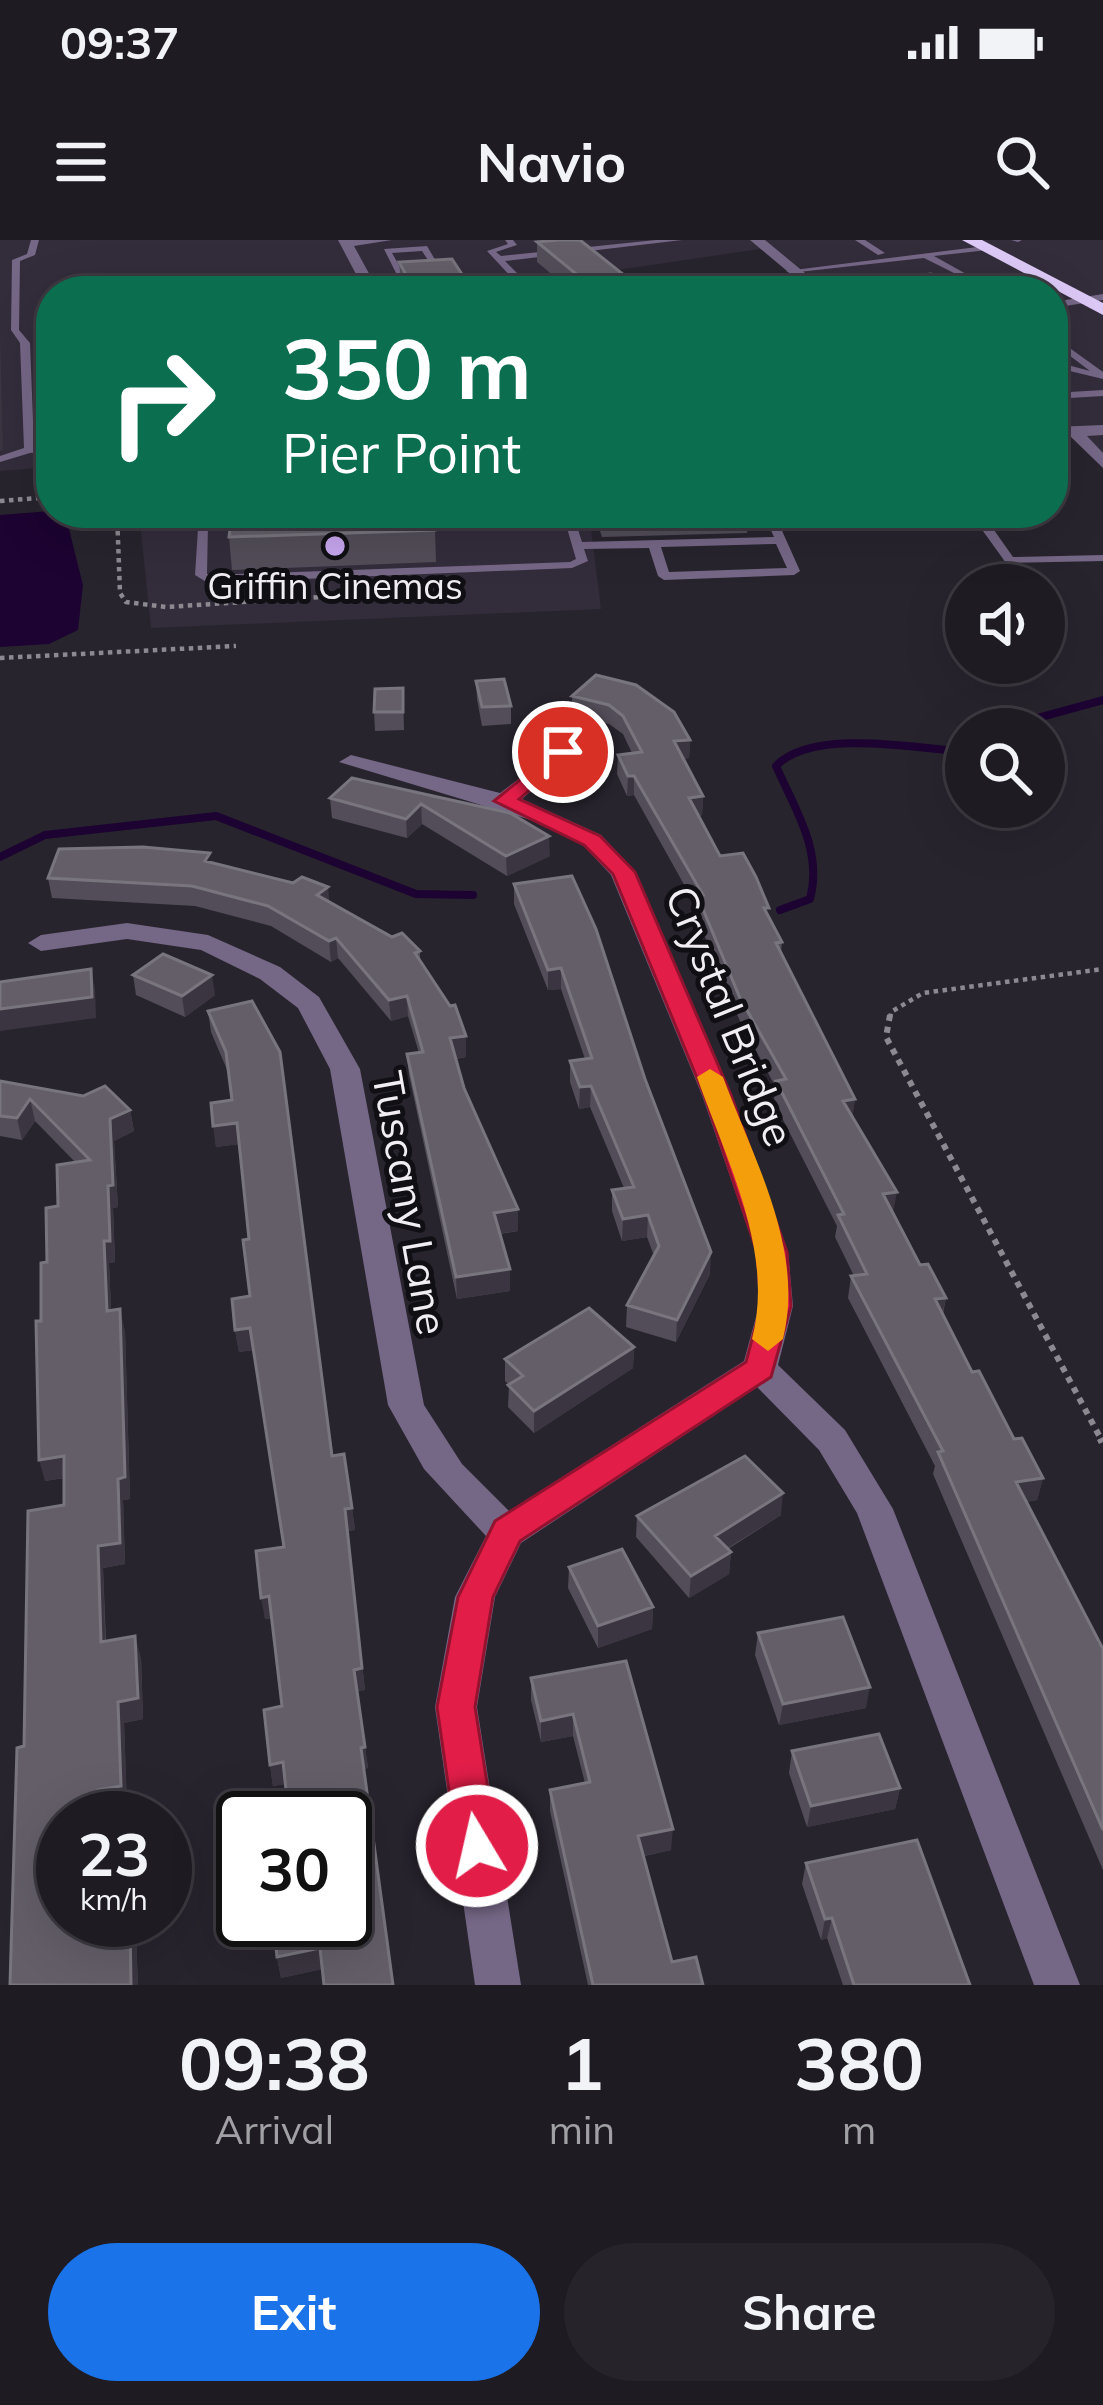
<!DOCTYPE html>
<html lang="en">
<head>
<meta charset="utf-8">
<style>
  :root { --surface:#1e1b22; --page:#26242a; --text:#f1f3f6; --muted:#a1a1a5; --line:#3c3940; --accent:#1a73e8 }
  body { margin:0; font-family:Mulish,sans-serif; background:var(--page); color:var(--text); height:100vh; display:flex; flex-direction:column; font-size:45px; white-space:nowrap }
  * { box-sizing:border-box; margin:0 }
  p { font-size:39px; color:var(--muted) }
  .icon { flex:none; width:66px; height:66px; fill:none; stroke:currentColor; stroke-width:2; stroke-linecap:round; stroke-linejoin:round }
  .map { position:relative; height:1745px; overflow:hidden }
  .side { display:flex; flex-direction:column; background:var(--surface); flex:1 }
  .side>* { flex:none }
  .guide { position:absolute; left:36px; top:36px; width:1032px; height:252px; border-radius:48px; box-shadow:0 12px 48px #0002,0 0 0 3px var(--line); background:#0b6e4f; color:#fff; overflow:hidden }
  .buttons { position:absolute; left:945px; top:324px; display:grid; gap:24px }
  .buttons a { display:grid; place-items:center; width:120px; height:120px; border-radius:50%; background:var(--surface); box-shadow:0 12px 48px #0002,0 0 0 3px var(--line); font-size:60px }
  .speed { position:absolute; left:36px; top:1551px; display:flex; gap:24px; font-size:60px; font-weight:700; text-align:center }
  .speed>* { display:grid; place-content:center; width:156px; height:156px; border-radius:50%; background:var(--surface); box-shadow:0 12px 48px #0002,0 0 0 3px var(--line); line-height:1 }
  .speed small { font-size:30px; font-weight:400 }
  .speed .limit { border:6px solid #111; border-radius:18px; background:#fff; color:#111 }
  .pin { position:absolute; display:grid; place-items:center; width:102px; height:102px; color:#fff; margin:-51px; border:6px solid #fff; border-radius:50%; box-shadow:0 3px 12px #0007 }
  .me { position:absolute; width:132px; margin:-66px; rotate:351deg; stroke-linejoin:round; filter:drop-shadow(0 0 9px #0008) }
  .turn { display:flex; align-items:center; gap:42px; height:252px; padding:0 48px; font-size:54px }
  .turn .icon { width:156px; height:156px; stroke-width:2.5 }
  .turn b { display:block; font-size:84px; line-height:102px }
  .eta { display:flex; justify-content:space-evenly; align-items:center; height:204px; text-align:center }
  .eta b { font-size:72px; font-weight:700; line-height:84px }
  .button { display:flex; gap:24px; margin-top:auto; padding:24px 48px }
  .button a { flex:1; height:138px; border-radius:72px; background:var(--accent); color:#fff; font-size:48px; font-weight:700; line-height:138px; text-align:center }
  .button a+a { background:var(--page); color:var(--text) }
  .status { display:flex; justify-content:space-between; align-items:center; height:84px; padding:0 60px; background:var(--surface); direction:ltr }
  .status svg { height:33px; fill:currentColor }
  header { display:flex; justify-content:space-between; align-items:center; height:156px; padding:0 48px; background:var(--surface); font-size:54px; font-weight:700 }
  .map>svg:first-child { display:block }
</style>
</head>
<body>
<div class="status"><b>09:37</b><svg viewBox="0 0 49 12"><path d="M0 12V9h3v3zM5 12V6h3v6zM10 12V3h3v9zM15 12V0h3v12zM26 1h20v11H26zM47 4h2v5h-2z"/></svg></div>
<header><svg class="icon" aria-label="menu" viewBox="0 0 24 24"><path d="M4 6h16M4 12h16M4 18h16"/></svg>Navio<svg class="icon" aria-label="search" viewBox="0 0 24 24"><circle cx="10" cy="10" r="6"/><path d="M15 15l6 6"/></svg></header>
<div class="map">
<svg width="1103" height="1745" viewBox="0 0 1103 1745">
  <rect width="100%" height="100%" fill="#28242e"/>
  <path fill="#332c3b" d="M0,0H1103V219L1080,196L1053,197V51H829L773,7L611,31L632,51H51V227L0,231Z
    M139,273H589L601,369L151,388Z"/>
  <path fill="#1c0331" d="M51,271L62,273L67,281L83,345L78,390L49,404L0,407V275Z"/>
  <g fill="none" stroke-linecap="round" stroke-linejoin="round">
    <path stroke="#1c0331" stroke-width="8" d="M997,489L1103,460
      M0,617L45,595L216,576L416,654L473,655
      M780,670L810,659C823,611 795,569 776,526C812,488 916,508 966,512"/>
    <path stroke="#8c8991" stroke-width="4.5" stroke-dasharray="4.5 4.5" stroke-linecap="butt" d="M0,261L51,257
      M117,273L120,353L126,362L166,367L367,354
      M0,418L236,406
      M890,778L891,772L923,753L1103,729"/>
    <path stroke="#8c8991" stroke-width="6" stroke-dasharray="6 6" stroke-linecap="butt" d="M890,775L886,797L1102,1201"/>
    <path stroke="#8c8991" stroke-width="9" stroke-dasharray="9 9" stroke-linecap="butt" d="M1101,1198L1103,1202"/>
    <path fill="#756786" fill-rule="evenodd" d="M31,0H39L35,15L20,21L19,90L30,103L34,206L51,205V211L30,213L0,222V216L24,208L20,103L11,90L12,20L27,14Z
      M505,0H513L517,5L496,12L501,16L656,0H682L505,21L520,36H543L560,51H551L538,41H515L487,11L508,4Z
      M855,0H865L885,13L878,15Z
      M1011,0H1022L1018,2Z
      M427,6L447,40H441L422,11L392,13L408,41L401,43L384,9Z
      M985,6L988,10L934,16L977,40L942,46L946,49L944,51L930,44L964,38L924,18L790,33L786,31Z
      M360,40H387L393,51H385L381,45H357Z
      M1103,54V60L1053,68V62Z
      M1053,96L1103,132V139L1053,127V121L1090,131L1053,103Z
      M1103,150V156L1053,159V153Z
      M199,273H211L209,278L256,277L262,280L256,283L208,285L207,334L210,335L570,322L576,319L564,278L555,273L573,274L582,302L774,297L763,273H775L776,278L819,276L817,273L830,276L885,274L891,277L885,280L779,284L800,331L794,335L664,340L658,336L649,308L584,309L588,321L572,328L208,343L195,335ZM776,304L787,328L669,332L661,307Z
      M405,273H484L478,276L409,278L405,277Z
      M970,273H982L1013,317L1103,315V321L1006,323Z"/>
    <path fill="#756786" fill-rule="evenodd" d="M338,0H392L354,6L372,39L360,51H345L358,38Z
      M750,0H765L827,51H811Z
      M1103,185V195L1087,196L1103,213V228L1070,196L1053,197V187Z
      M563,505L575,512L571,517L522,559L601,595L636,632L732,855L788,1012L793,1066L778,1125L845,1190L893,1269L1080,1745H1034L857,1273L819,1210L757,1147L521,1303L495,1357L477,1467L521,1745H475L435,1467L455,1357L486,1296L424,1229L388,1165L330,829L298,768L260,739L201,710L127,699L41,711L28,703L41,695L127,683L208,695L280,727L319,757L360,829L424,1165L462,1224L509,1271L744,1121L759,1066L756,1012L702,855L611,635L583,605L544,584L339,522L351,515L500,553Z"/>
    <path fill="#ddc9f6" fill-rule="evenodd" d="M962,0H982L1103,63V75Z"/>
  </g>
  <path fill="#524d58" d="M537,2L644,51H572L537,22Z
    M399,22L473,51H402Z
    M887,39L956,51H886Z
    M594,273H760L759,283L748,285L747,293L602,297Z
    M435,290L436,322L232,330L229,297Z
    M596,435L690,500L689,518L683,519L703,556L702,575L699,576L720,616L768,676L782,702L781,712L855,859L852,877L893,973L920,1025L946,1058L943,1074L972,1132L1014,1199L1043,1238L1037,1260L1026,1262L1103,1409V1630L933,1234L935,1226L848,1058L851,1036H854L835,997L837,986L774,862L775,846L739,779L696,675V666L634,555L627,556L617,534L618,515L632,513L623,494L609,484L572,475V456Z
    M476,441L511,466V484L482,486L477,459Z
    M403,448L404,490L375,491L374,472Z
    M352,538L550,616L507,636L422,584L407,598L332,578L330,558Z
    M211,623L330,662L420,711V721L466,817L456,819L464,848L518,969V991L500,994L510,1029V1051L457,1059L409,835L407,814L419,813L408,776L391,781L338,718L331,722L271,686L195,666L52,658L48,638Z
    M572,636L710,1034L676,1102L626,1087L627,1065L654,1016L647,997L622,1001L612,971V950L624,948L590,867L579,869L570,842V821L585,819L561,749L548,750L514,664V644Z
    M133,735L215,755L185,777L136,755Z
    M252,761L280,812L332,1216L344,1214L352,1268L355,1290L347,1291L365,1450L357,1451L368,1528L364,1529L393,1745H324L322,1729L281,1738L277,1717L273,1680H345V1578H289L285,1544L273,1546L270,1525L264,1470L282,1466L272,1378L265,1379L256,1311L284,1307L253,1110L239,1112L235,1090L232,1059L250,1056L243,1000L249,999L239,904L216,907L211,863L232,860L228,832L211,792L208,771Z
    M0,841L130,870L134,891L114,901L118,967L113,968L115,1022L109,1023L111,1070L125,1091L130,1259L123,1260L125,1324L103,1328L106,1401L141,1418L143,1479L124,1483L127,1567L104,1571L107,1681L131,1680L136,1697L138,1745H10L24,1506L64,1265V1238L45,1241L41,1081L47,1022L58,966L75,922L35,881L22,900L0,896Z
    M634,1107L633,1128L534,1193L508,1167L509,1145L505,1141V1119Z
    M781,1275L728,1309L731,1312L729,1334L689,1358L636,1297L637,1276Z
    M569,1327L653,1367L652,1389L598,1408L568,1348Z
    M758,1393L866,1468L779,1485L755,1415Z
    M626,1421L671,1610L644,1616L672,1722L703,1745H588L550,1571V1550L585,1543L573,1496L541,1502L531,1460V1438Z
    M792,1511L900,1548L895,1569L807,1587L789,1533Z
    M806,1623L970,1745H843L827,1698L821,1700L802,1644Z"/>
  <path fill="#3a3540" d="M0,90L3,210L0,211Z
    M749,273H760L759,283L748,285Z
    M690,500L689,518L673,520L674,501Z
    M628,536H634V555L627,556Z
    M703,556L702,575L688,577L689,558Z
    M421,564L422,584L407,598L406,579Z
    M549,596L550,616L507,636L506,616Z
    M328,647L330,667L317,655Z
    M336,698L338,718L331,722L329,701Z
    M561,728V749L548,750V730Z
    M91,729L95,749L96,778L0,791V769Z
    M212,735L215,755L185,777L182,756Z
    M407,756L408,776L391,781L389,760Z
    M466,796V817L451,819L450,798Z
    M591,846L590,867L579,869L580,847Z
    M30,859L35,881L22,900L17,878Z
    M855,859L852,880L843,861Z
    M130,870L134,891L114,901L118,967L113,968L115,1022L109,1023L112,1093L107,1071L104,1001L110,879Z
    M237,883L240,904L216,907L213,886Z
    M897,952L893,973L883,954Z
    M518,969V991L495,994L494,973Z
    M648,975L647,997L622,1001L623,979Z
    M711,1012L710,1034L676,1102L677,1080Z
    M510,1029V1051L457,1059L456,1037Z
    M946,1058L941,1079L935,1059Z
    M120,1069L125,1091L130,1259L123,1260L125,1324L103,1328L106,1424L101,1402L98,1306L118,1239Z
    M250,1088L253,1110L239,1112L235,1090Z
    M634,1107L633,1128L534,1193V1171Z
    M64,1216L69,1237L45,1241L39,1220Z
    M1043,1238L1037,1260L1011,1264L1016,1242Z
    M783,1253L781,1275L713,1317L715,1296Z
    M352,1268L355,1290L347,1291L365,1450L357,1451L345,1269Z
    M731,1312L729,1334L689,1358L691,1336Z
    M269,1356L273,1378L265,1379L261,1358Z
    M653,1367L652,1389L598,1408V1386Z
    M135,1396L141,1418L143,1479L124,1483L127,1567L104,1571V1578H99L98,1550Z
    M870,1447L866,1468L779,1485L783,1464Z
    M573,1474V1496L541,1502V1481Z
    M365,1507L368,1528L363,1529L361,1508Z
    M283,1522L287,1544L273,1546L270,1525Z
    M900,1548L895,1569L807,1587L811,1566Z
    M673,1589L671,1610L637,1617L638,1596Z
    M832,1678L827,1698L821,1700L825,1679Z
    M131,1680L136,1697L138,1745H131Z
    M320,1708L323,1729L281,1738L277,1717Z"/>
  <path fill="#635e68" stroke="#79757e" stroke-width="3" d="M558,0H580L644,51H597L537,2Z
    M452,19L473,51H415L399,22Z
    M931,34L956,51H909L887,39Z
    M232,273H433L435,290L229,297Z
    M596,435L636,445L674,472L690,500L674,501L703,556L689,558L720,616L743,613L756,637L769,668H764L782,702L776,703L855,859L843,861L897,952L883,954L920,1025L928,1024L946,1058L935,1059L972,1132L979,1131L1014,1199L1022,1198L1043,1238L1016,1242L1103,1409V1590L938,1212L943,1211L851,1036L867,1034L838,975L844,974L776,841L786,839L740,758L697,655H703L634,536H628L618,515L642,512L623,476L609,465L572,456Z
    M504,439L511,466L482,467L476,441Z
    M403,448V472H374L375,449Z
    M352,538L510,573L549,596L506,616L421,564L406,579L330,558Z
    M143,607L210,613L205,621L293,643L302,637L328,647L317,655L392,697L402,693L420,711L415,713L450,766L455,765L466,796L450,798L464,848L518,969L494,973L510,1029L456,1037L407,814L423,812L407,756L389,760L336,698L329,701L268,666L192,646L48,638L59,609Z
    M572,636L596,689L645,839L711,1012L677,1080L627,1065L659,1006L648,975L623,979L612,950L634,947L591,846L580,847L570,821L592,818L561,728L548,730L514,644Z
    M163,714L212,735L182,756L133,735Z
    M91,729L92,757L0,769V742Z
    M252,761L280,812L332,1216L344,1214L352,1268L345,1269L362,1428L354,1430L365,1507L361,1508L393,1745H324L320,1708L277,1717L273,1680H345V1578H289L283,1522L270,1525L264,1470L282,1466L269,1356L261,1358L256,1311L284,1307L250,1088L235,1090L232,1059L250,1056L243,1000L249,999L237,883L213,886L211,863L232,860L226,812L208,771Z
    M0,841L83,856L105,846L130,870L110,879L113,945L108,946L110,1001H104L107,1071L120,1069L125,1237L118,1239L120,1303L98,1306L101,1402L135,1396L138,1458L118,1462L121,1546L98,1550L99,1578H63V1680H101V1682L130,1680L131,1745H10L17,1508L24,1506L28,1271L64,1265V1216L39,1220L36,1081H41V1023L47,1022L46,968L58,966L57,925L90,920L30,859L17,878L0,876Z
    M589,1068L634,1107L534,1171L508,1145L523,1136L505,1119Z
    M745,1216L783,1253L715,1296L731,1312L691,1336L637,1276Z
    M622,1309L653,1367L598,1386L569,1327Z
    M843,1377L870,1447L783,1464L758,1393Z
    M626,1421L673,1589L638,1596L672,1722L696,1717L703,1745H593L550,1550L590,1542L573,1474L541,1481L531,1438Z
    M879,1494L900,1548L811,1566L792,1511Z
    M917,1600L970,1745H854L832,1678L825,1679L806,1623Z"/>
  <path fill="#e11d48" stroke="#92132f" stroke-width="3" d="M563,505L573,512L570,516L519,559L600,596L635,632L731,855L787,1012L791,1066L771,1137L520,1301L493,1357L475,1467L497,1606L491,1619L477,1625L462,1619L457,1606L437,1467L458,1357L495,1281L746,1122L761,1066L757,1012L704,855L613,634L584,605L494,561Z"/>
  <path fill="#f59e0b" d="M710,829L723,837C754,920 805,1010 783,1099L768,1111L752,1099C775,1011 726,920 697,837Z"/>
  <circle fill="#c7a6ef" stroke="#100f13" stroke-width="4.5" cx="335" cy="306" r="12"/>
  <g text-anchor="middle" stroke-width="10" stroke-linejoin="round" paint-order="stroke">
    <g font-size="36" fill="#f0edf3" stroke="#100f13">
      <text x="335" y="359">Griffin Cinemas</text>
    </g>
    <g font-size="42" fill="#f0edf3" stroke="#100f13">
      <text transform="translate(730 776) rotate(68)" y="15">Crystal Bridge</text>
      <text transform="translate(410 963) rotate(80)" y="15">Tuscany Lane</text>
    </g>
  </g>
</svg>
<div class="buttons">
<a><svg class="icon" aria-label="sound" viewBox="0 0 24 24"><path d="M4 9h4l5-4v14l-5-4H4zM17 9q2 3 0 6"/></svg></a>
<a><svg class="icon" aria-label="search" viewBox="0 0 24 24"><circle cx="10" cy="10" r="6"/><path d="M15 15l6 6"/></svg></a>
</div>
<div class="speed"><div>23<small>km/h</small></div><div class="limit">30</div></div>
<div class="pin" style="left:563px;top:512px;background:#d93025"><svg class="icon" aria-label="arrive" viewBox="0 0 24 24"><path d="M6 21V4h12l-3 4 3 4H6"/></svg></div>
<svg class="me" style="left:477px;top:1606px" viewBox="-20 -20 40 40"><circle r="17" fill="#e11d48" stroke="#fff" stroke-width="3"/><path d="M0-11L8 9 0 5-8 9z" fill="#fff"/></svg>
<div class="guide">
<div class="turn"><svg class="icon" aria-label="right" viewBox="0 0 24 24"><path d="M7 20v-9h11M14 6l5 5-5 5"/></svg><div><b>350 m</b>Pier Point</div></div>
</div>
</div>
<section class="side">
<div class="eta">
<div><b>09:38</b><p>Arrival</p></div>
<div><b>1</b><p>min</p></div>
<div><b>380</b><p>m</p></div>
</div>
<div class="button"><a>Exit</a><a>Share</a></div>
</section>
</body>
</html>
